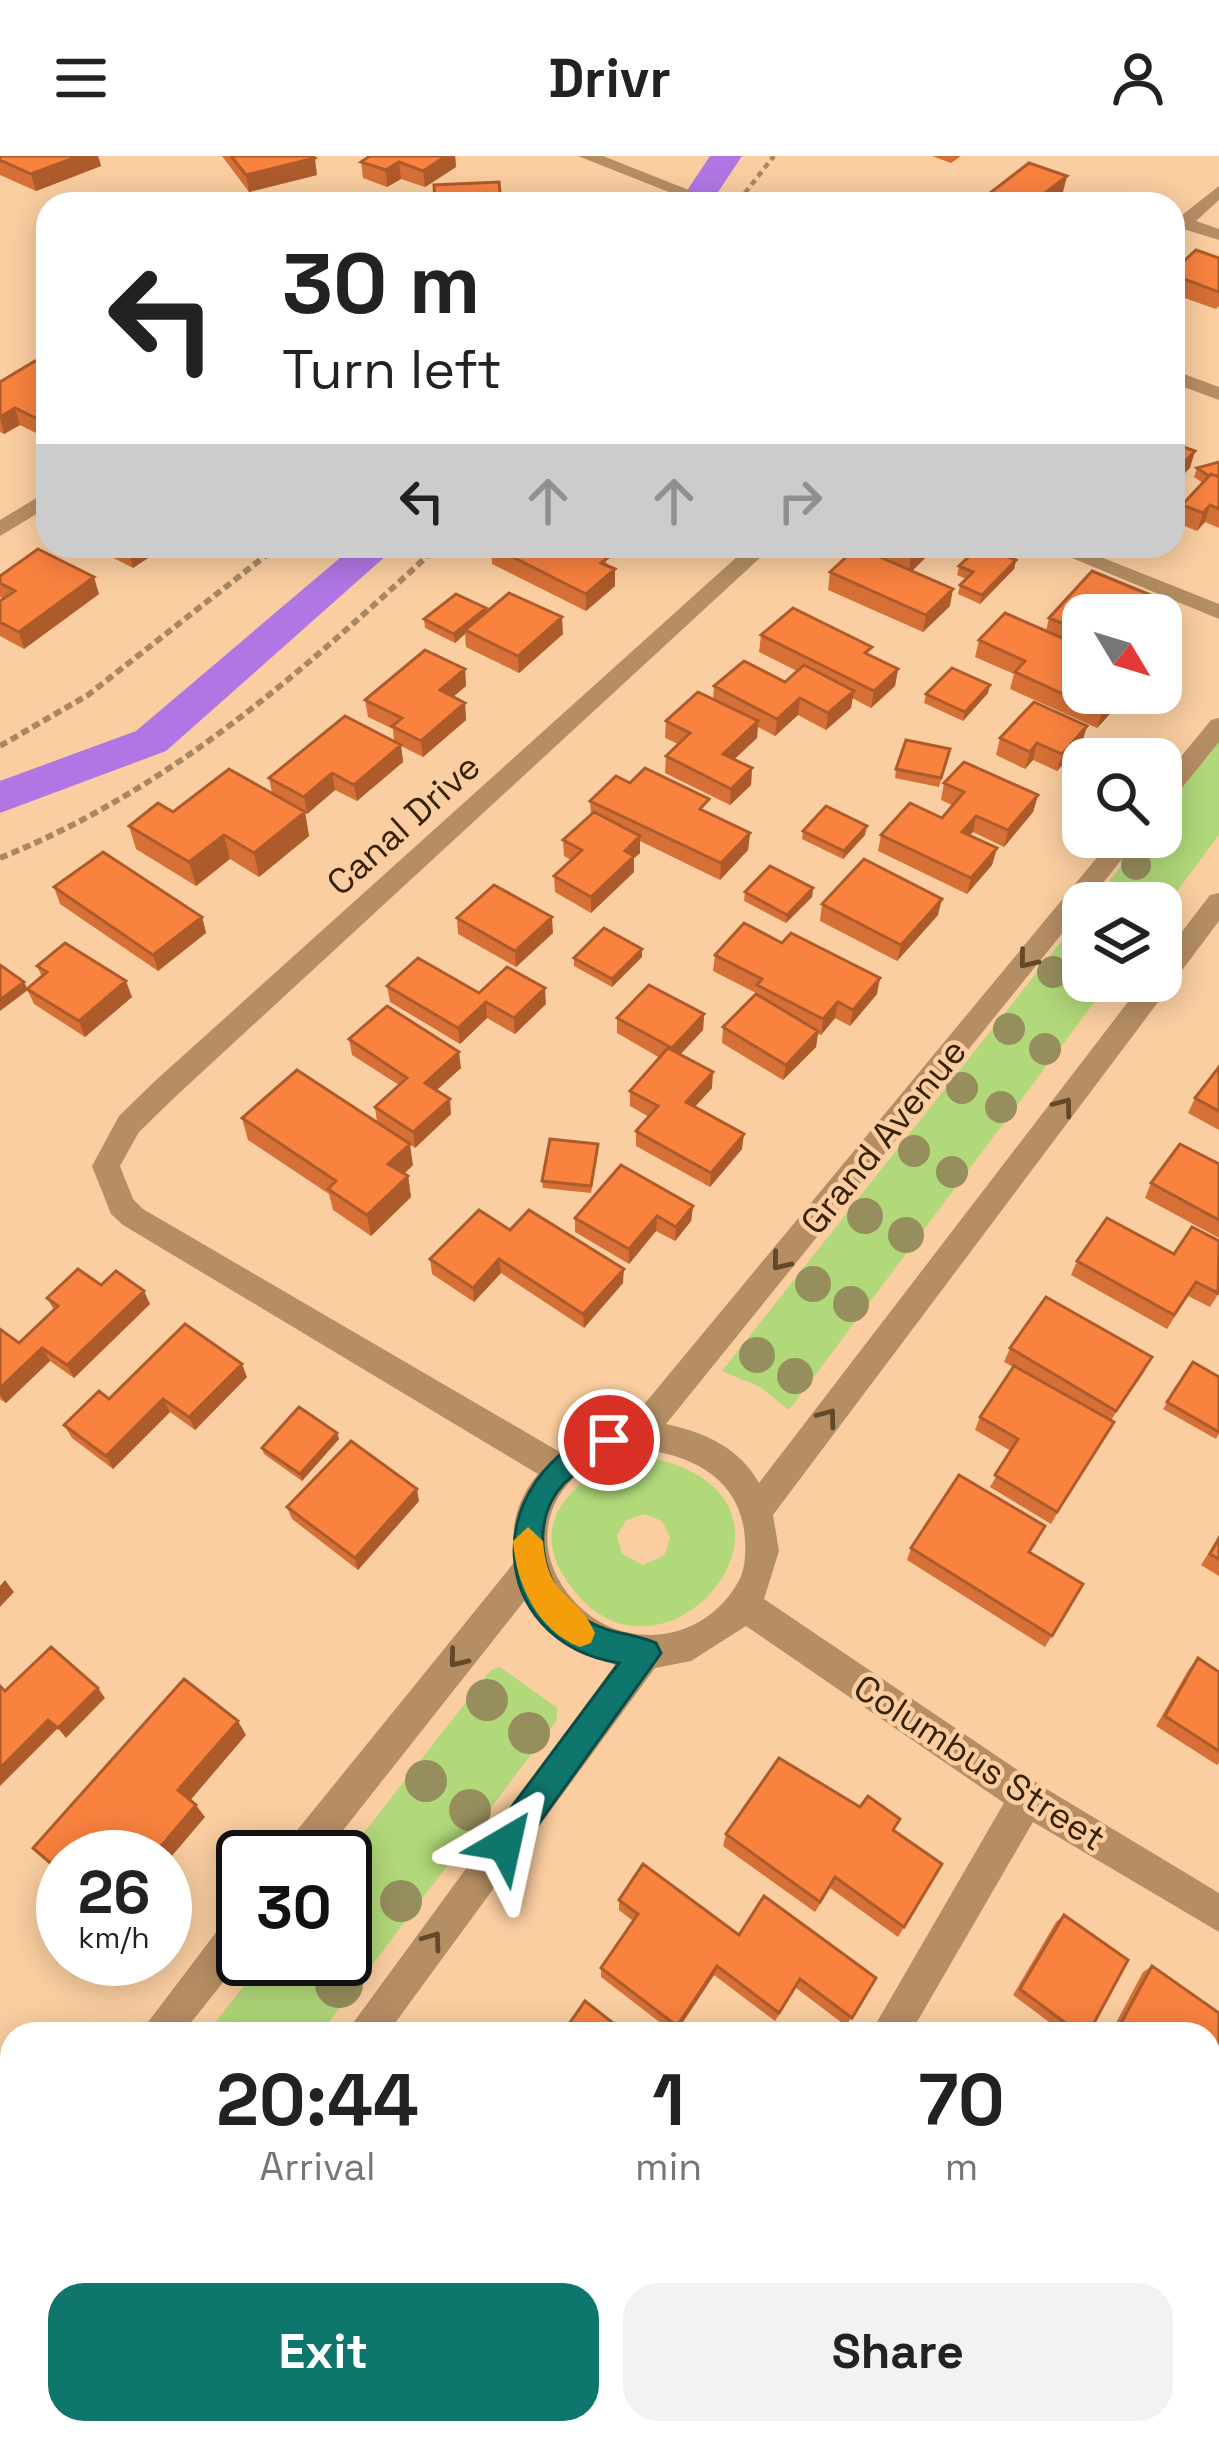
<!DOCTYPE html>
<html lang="en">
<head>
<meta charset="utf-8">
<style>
  :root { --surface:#fff; --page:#f2f2f2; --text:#222; --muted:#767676; --accent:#0f766e }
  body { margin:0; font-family:"Space Grotesk",sans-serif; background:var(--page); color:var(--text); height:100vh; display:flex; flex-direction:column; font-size:45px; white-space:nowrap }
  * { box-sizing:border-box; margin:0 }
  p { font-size:39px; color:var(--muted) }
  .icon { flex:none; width:66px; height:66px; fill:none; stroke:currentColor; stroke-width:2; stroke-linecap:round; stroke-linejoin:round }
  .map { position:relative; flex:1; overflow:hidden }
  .drawer { position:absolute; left:0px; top:1866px; width:1221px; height:423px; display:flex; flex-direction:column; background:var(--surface); border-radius:36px 36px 0 0; box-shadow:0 6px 30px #0003 }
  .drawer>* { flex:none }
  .top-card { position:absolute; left:36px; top:36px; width:1149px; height:366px; border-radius:36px; box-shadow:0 6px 30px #0003; background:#fff; color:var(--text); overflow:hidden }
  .needle { width:78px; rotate:128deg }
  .fabs { position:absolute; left:1062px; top:438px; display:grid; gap:24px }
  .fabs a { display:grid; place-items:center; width:120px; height:120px; border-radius:24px; background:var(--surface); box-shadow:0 6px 30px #0003; font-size:60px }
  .speed { position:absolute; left:36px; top:1674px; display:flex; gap:24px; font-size:60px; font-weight:700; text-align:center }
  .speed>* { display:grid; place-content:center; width:156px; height:156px; border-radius:50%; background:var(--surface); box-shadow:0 6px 30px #0003; line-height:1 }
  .speed small { font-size:30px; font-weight:400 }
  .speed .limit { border:6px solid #111; border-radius:18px; background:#fff; color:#111 }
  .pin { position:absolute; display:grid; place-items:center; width:102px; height:102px; color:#fff; margin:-51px; border:6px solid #fff; border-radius:50%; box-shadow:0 3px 12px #0007 }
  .me { position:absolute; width:132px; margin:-66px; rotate:36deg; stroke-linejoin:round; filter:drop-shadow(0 0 9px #0008) }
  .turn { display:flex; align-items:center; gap:42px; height:252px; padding:0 48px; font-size:54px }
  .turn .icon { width:156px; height:156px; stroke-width:2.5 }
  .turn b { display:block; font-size:84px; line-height:102px }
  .lanes { display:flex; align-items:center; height:114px; padding:0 48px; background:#0003; justify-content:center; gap:60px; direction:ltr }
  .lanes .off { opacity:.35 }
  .eta { display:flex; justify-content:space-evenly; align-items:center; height:204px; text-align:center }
  .eta b { font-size:72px; font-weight:800; line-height:84px }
  .action { display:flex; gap:24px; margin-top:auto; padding:24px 48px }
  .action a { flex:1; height:138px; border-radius:36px; background:var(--accent); color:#fff; font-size:48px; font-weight:800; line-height:138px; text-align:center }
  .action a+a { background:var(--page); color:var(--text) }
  header { display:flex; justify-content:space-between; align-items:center; height:156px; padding:0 48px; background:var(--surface); font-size:54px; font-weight:800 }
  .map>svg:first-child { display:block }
</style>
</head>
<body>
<header><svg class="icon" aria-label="menu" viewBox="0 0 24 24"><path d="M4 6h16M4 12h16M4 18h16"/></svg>Drivr<svg class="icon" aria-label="person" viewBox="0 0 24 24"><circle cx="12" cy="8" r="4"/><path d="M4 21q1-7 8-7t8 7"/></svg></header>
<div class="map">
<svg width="1219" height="2288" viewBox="0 0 1219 2288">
  <rect width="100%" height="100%" fill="#facea0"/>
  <path fill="#b1d879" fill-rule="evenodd" d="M1219,586V679L1161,757V747H1092L1144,681H1161V659Z
    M1083,758V825H1110L789,1254L760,1231L722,1215Z
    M647,1301C848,1341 655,1571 563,1419C524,1355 592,1308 647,1301ZM644,1358L662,1365L670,1381L665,1399L643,1409L622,1398L617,1380L626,1364Z
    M500,1511L557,1552V1564L320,1878H206L265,1803H345V1701L491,1514Z
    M12,2125V2277H20L12,2288H0V2140Z"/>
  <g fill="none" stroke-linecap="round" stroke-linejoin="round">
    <path fill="#b176e4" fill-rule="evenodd" d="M710,0H742L710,48H678Z
      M354,390H397L166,595L0,657V625L136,575Z"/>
    <path stroke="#a98762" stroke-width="4.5" stroke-dasharray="6 4.5" stroke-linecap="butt" d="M745,37L774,0
      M270,396L278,390
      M432,396L438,390"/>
    <path stroke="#a98762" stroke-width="6" stroke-dasharray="8 4.5" stroke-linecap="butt" d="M0,590L88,539L274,393
      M0,702C171,633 301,517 435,393"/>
    <path fill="#b68e64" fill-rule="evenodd" d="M578,0H603L724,48H699Z
      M1219,30V44L1196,65L1219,73V84L1177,71V63Z
      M1173,214L1219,231V244L1173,227Z
      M48,335V351L0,380V364Z
      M749,390H773L175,941L139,976L120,1010L133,1043L143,1053L558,1295L627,1269L1114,681H1140L666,1268C704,1276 740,1292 759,1327L1144,825H1161V803L1210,739L1219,737V765L773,1359L779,1395L764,1443L1040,1629L1219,1737V1776L1033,1666L910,1878H870L1004,1647L746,1470L691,1505L655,1512L387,1878H345L615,1509L567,1487L529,1439L322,1701H281L286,1688L517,1403C507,1374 519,1340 538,1318L123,1069L111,1058L92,1010L119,960L155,925ZM638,1293C692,1298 742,1323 745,1384C746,1398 745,1416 737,1428C701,1489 620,1496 574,1445C538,1406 537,1353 579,1317C593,1305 620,1300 638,1293Z
      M1043,390H1073L1219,448V463Z
      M1219,562V586L1170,647L1161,649V625L1211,564Z
      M243,1753V1801L182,1878H139L230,1758Z
      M0,1934L12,1939V1985L0,1980Z
      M12,2039V2090L0,2095V2044Z
      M44,2277H90L86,2288H40Z
      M633,2277H677L673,2288H629Z"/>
  </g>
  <g fill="#978e5e">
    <circle cx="1136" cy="709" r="15"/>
    <circle cx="1053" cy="816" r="16"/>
    <circle cx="1009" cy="873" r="16"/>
    <circle cx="1045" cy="893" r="16"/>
    <circle cx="962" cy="932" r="16"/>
    <circle cx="1001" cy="951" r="16"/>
    <circle cx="914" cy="995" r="16"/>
    <circle cx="952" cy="1016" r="16"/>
    <circle cx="865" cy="1060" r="18"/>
    <circle cx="906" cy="1079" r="18"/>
    <circle cx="813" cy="1128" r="18"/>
    <circle cx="851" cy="1148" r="18"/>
    <circle cx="757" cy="1199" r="18"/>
    <circle cx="795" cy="1220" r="18"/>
    <circle cx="487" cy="1544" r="21"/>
    <circle cx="529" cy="1577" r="21"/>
    <circle cx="426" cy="1625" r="21"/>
    <circle cx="470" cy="1654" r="21"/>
    <circle cx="401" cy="1745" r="21"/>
    <circle cx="339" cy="1828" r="24"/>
  </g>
  <path fill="#d67036" d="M0,0H98L101,10L36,35L0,19Z
    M222,0H313L317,19L249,36Z
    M370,0H455L456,11L425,31L401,23L387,31L363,22L361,6Z
    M932,0H961L951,7Z
    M1063,36L1049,48H988L990,37Z
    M1219,102V150L1216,153L1173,138V115Z
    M48,211V283L20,269L4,278L0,276V226Z
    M1219,306V372L1205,366L1197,375L1177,367L1182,349L1203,327L1194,321L1197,312Z
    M90,390H166L133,412Z
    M491,390H597L594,392L610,411L615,430L586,455L492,408Z
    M862,390H937L912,415L950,450L923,476L828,434L830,416L862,393Z
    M1016,404L1014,413L980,448L958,438L960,429L966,423L957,419L959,410Z
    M0,420L99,438L24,493L0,480V445L3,443L0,441Z
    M1175,449L1170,466L1161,459H1083V537H1129L1097,572L1010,533L1014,518L975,501L979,484L1046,475L1049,462Z
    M486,456L563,478L519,517L466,491L465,478L455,487L425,472L424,463Z
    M761,479L871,500L898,513L895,530L871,552L852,542L851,552L826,574L798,559L775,580L758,571L757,582L734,603L752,612L751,629L730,649L665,617L666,600L678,588L665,582L666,565L713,544L714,530L785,526L797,515L759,496Z
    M465,513L466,530L453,541L465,547L466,564L423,601L401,590L403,606L357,645L335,634L307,658L305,657L309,680L259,721L230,703L196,730L136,693L129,670L173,656L272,637L269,622L394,586L393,573L368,561L365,544Z
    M988,537L963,565L924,547L926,538Z
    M1000,582L1082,587L1057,615L1033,604L1025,613L996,599Z
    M950,593L939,631L895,622L896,613Z
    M630,627L709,657L750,677L748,694L720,724L640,685V697L634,702V716L591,757L555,736L554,720L571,704L564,700L563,684L591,659L590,645Z
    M944,627L1038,639L1033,656L1004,691L973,676L969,680L997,692L992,709L967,738L878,695L881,679L942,662L952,649L941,644Z
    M803,675L865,679L843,703L802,683Z
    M54,731L202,761L206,777L158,815L60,748Z
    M813,732L812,741L786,767L744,745L745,736Z
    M822,748L938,759L897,805L820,765Z
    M457,762L553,777L516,811L458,778Z
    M715,799L877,838L850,870L835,862L821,879L818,878L816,891L783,924L722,887L723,871L756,837L713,815Z
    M642,801L612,831L574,810V802Z
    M37,810L132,841L85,881L34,848L27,833L42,821Z
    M387,830L479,837L546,848L515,878L487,862L460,888L390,846Z
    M704,858L703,874L680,899L712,932L695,951L742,993L710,1031L636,990V975L649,961L630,950V935L660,902L617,877V862Z
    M349,883L461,912L436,934L451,958L415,992L377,966L375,951L399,929L352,899Z
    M1219,911V974L1188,957L1195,942Z
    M242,962L413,1009L404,1018L408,1020L411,1041L371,1080L333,1054L329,1038L248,984Z
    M598,996L591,1037L543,1032L542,1025Z
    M1219,1008V1082L1145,1042L1151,1027Z
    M693,1050L691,1065L675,1085L656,1075L629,1108L575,1076V1062Z
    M1107,1062L1219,1137L1210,1151L1188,1140L1167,1173L1071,1119L1077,1105Z
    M510,1074L623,1127L584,1172L501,1117L474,1146L432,1118L430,1103Z
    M101,1129L150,1148L74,1222L50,1205L6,1247L0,1243V1173L19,1187L54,1154L47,1142Z
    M1010,1192L1145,1215L1111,1264L1051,1368L990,1331L1011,1295L975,1274L980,1261L1013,1211L1004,1206Z
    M1193,1206L1219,1221V1278L1216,1283L1163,1253Z
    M247,1221L195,1274L170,1256L113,1313L72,1282L64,1269L109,1243Z
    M337,1277L339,1283L302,1325L264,1298L262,1292Z
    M419,1345L358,1414L292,1363L287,1351Z
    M1219,1380V1420L1201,1409Z
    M911,1392L1083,1428L1045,1491L907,1404Z
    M1198,1502L1219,1516V1607L1217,1609L1156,1570L1189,1513Z
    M894,1675L904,1771L898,1781L830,1732L815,1756L723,1690L726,1678Z
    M619,1744L739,1779L876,1822L846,1870L796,1832L775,1865L714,1819L675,1878L601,1821V1812L633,1765L619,1754Z
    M1064,1759L1088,1878H1065L1013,1839L1056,1766Z
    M1152,1810L1209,1878H1110L1143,1816Z"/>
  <path fill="#ae5b2c" d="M79,0H98L101,10L36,35L31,18Z
    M446,0H455L456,11L425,31L423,15Z
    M315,2L317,19L249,36L246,19Z
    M399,6L401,23L387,31L386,14Z
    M1067,20L1063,36L1049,48H1031Z
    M15,252L20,269L4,278L0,261Z
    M1195,295L1190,312L1173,329L1176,314Z
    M1210,349L1205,366L1197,375L1203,357Z
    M136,390H166L133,412L129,395Z
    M923,390H937L908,419L911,401Z
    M1016,404L1014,413L980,448L982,439Z
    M615,413V430L586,455V438Z
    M94,421L99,438L24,493L19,476Z
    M953,433L950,450L923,476L926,459Z
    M1175,449L1170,466L1161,476V465Z
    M486,452V461L465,474V478L455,487L454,478Z
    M562,461L563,478L519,517L518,500Z
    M465,513L466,530L441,551L440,534Z
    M898,513L895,530L871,552L874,535Z
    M990,529L988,537L963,565L965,556Z
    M854,535L851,552L826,574L828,557Z
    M1119,537H1129L1097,572L1102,556Z
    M800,542L798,559L775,580L777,563Z
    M465,547L466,564L423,601L421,585Z
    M758,565L757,582L722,615L723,598Z
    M1087,570L1082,587L1057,615L1062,598Z
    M1037,587L1033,604L1025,613L1030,596Z
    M401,589L403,606L357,645L354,629Z
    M752,612L751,629L730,649L731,633Z
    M332,617L335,634L307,658L304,641Z
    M1038,639L1033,656L1004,691L1008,674Z
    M305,656L309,680L259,721L254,697Z
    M976,660L973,676L958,693L962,676Z
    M867,670L865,679L843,703L844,695Z
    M750,677L748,694L720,724L721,707Z
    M224,679L230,703L196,730L189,706Z
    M640,680V697L634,702V716L591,757V741L625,695Z
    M997,692L992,709L967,738L971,722Z
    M813,732L812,741L786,767L787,759Z
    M942,743L938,759L897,805L901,789Z
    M202,761L206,777L158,815L153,799Z
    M552,761L553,777L516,811L515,795Z
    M642,793V801L612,831V823Z
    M880,822L877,838L850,870L853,854Z
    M126,825L132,841L85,881L79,865Z
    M24,826L28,834L0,855V844Z
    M545,832L546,848L515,878L514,862Z
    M486,846L487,862L460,888L458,872Z
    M838,846L835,862L821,879L823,863Z
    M704,858L703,874L671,908L672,892Z
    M818,875L816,891L783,924L786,909Z
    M459,896L461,912L427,943L425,927Z
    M713,916L712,932L685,961L686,946Z
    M450,943L451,958L415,992L413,976Z
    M744,978L742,993L710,1031L711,1017Z
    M410,988L413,1009L392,1029L388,1008Z
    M408,1020L411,1041L371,1080L367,1059Z
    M693,1050L691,1065L675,1085L676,1071Z
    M657,1060L656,1075L629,1108V1093Z
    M499,1103L501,1117L474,1146L473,1132Z
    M624,1113L623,1127L584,1172L583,1158Z
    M144,1135L150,1148L74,1222L67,1209Z
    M42,1192L50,1205L6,1247L0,1239V1232Z
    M242,1208L247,1221L195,1274L189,1261Z
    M163,1243L170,1256L113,1313L106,1300Z
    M337,1277L339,1283L302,1325L300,1318Z
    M417,1333L419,1345L358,1414L355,1402Z
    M5,1424L14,1436L0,1451V1430Z
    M98,1532L105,1542L66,1582L58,1572Z
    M48,1564L57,1573L0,1630V1612Z
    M238,1565L246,1579L188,1647L178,1634Z
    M196,1649L205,1661L165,1708V1701H152Z
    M717,1810L714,1819L675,1878L677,1870Z"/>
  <path fill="#f9823f" stroke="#ae5b2c" stroke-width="3" d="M0,0H79L31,18L0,4Z
    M231,0H313L315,2L246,19Z
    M370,0H446L423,15L399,6L386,14L361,6Z
    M1029,7L1067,20L1031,48H1022L990,37Z
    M499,26L501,48H435L434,29Z
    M162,40L235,41L233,48H159Z
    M1196,94L1219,102V136L1173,119V115Z
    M35,205L48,211V264L44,266L15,252L0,261V226Z
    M1173,287L1195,295L1176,314L1173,312Z
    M1219,306V321L1211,318L1209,320L1197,312Z
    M1211,318L1219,321V353L1210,349L1203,357L1182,349Z
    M118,390H136L129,395Z
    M491,390H589L610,400L601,407L615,413L586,438Z
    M884,390H923L911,401Z
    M980,390L1016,404L982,439L960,429L973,416L959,410Z
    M857,391L953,433L926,459L830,416Z
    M38,393L94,421L19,476L0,466V445L15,435L0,427V420Z
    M1092,415L1175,449L1161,465V459H1083V476L1049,462Z
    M509,437L562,461L518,500L465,474Z
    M456,438L486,452L454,478L424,463Z
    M793,452L872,491L865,497L898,513L874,535L761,479Z
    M1005,457L1083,491V537H1119L1102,556L1015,516L1025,505L979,484Z
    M425,494L465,513L440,534L465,547L421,585L392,570L402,562L365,544Z
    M744,505L785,526L804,509L854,535L828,557L800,542L777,563L714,530Z
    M952,512L990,529L965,556L926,538Z
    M698,536L758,565L723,598L752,612L731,633L666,600L690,577L666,565Z
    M1034,546L1087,570L1062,598L1037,587L1030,596L1000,582Z
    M345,560L401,589L354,629L332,617L304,641L269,622Z
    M906,584L950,593L941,622L896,613Z
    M964,606L1038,639L1008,674L976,660L962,676L997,692L971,722L881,679L910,647L942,662L964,636L944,627Z
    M645,612L709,643L700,653L750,677L721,707L590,645L616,620L630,627Z
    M229,613L305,656L254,697L224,679L189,706L129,670L158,647L173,656Z
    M826,650L867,670L844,695L803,675Z
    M594,656L640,680L625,695L634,700L591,741L554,720L582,694L563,684Z
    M103,696L202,761L153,799L54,731Z
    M864,703L942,743L901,789L822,748Z
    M770,710L813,732L787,759L745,736Z
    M494,729L552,761L515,795L457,762Z
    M744,767L782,787L791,777L880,822L853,854L838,846L823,863L757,829L762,823L715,799Z
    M604,772L642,793L612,823L574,802Z
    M65,787L126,825L79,865L27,833L47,816L37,810Z
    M418,802L479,837L507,811L545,832L514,862L486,846L458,872L387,830Z
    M0,809L24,826L0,844Z
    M649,829L704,858L672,892L617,862Z
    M756,838L818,875L786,909L723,871Z
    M387,850L459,896L425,927L450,943L413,976L375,951L407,922L349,883Z
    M668,892L713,916L686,946L744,978L711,1017L636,975L658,950L630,935Z
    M1219,911V955L1195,942Z
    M297,914L410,988L388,1008L408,1020L367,1059L328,1033L336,1025L242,962Z
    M550,983L598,988L591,1030L542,1025Z
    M1180,988L1219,1008V1064L1151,1027Z
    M621,1009L693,1050L676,1071L657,1060L629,1093L575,1062Z
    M479,1054L510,1074L529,1054L624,1113L583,1158L499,1103L473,1132L430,1103Z
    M1107,1062L1174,1098L1192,1071L1219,1085L1218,1137L1196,1126L1174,1159L1077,1105Z
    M78,1113L101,1129L116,1115L144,1135L67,1209L42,1192L0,1232V1173L19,1187L58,1150L47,1142Z
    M1046,1141L1152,1201L1116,1255L1010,1192Z
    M185,1168L242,1208L189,1261L163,1243L106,1300L64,1269L99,1235L109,1243Z
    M1193,1206L1219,1221V1276L1167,1246Z
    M1014,1210L1114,1266L1057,1356L995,1319L1018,1283L980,1261Z
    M299,1251L337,1277L300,1318L262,1292Z
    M351,1285L417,1333L355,1402L287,1351Z
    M959,1319L1045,1370L1029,1396L1083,1428L1052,1480L911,1392Z
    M1219,1382V1403L1210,1398Z
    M51,1491L98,1532L58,1572L48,1564L0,1612V1530L5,1535Z
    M1198,1502L1219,1516V1595L1165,1560Z
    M184,1523L238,1565L178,1634L196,1649L152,1701H63V1718L33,1692Z
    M779,1602L860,1651L868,1640L900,1663L893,1674L942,1708L904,1771L835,1721L820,1746L726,1678Z
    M643,1708L739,1779L764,1740L876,1822L852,1862L800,1823L779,1857L717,1810L677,1870L601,1812L638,1758L619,1744Z
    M1064,1759L1128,1804L1088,1878H1080L1020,1833Z
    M1152,1810L1219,1857V1955L1209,1975V1878H1115Z
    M585,1845L627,1878H562Z
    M328,2277H451L444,2288H321Z
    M809,2277H901L903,2279L898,2288H803Z"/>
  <defs><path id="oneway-chevron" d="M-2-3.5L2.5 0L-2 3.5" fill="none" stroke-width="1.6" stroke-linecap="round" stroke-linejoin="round" transform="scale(3)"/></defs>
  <g stroke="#63482a">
    <use href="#oneway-chevron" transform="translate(1027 804) rotate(129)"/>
    <use href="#oneway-chevron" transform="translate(1064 950) rotate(-53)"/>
    <use href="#oneway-chevron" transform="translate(780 1106) rotate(129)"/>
    <use href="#oneway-chevron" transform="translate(828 1261) rotate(-53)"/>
    <use href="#oneway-chevron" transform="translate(457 1503) rotate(129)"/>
    <use href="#oneway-chevron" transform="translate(433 1784) rotate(-54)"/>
  </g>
  <path fill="#0f766e" stroke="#0a4d48" stroke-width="3" d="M609,1271L623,1284C614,1304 588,1308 571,1321C525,1358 539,1435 586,1464C609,1478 632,1477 656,1487L661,1497L516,1699L505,1704L493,1699L488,1688L493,1676L619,1507C485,1485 477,1320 609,1271Z"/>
  <path fill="#f59e0b" d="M528,1371L543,1385C548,1446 577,1435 595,1477L591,1487L580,1491C538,1475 516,1428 513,1385Z"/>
  <g text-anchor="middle" stroke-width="9" stroke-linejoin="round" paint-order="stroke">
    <g font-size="36" fill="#37220a" stroke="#facea0">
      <text transform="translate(403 668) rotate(-42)" y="13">Canal Drive</text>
      <text transform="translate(883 980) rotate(-51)" y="13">Grand Avenue</text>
      <text transform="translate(980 1606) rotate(33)" y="13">Columbus Street</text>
    </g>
  </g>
</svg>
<div class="fabs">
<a><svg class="needle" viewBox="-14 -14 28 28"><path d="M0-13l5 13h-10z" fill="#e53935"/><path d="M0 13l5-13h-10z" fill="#767676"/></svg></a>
<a><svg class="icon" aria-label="search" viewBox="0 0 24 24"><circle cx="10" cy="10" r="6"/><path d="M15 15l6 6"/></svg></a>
<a><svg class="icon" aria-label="layers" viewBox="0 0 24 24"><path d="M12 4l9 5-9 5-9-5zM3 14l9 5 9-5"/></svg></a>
</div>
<div class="speed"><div>26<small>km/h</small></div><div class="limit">30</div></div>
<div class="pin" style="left:609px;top:1284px;background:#d93025"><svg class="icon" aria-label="arrive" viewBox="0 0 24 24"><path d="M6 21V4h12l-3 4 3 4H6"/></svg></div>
<svg class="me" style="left:505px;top:1688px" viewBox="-20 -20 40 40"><path d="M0-17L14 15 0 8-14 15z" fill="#0f766e" stroke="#fff" stroke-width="4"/></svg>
<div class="top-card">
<div class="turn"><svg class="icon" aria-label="left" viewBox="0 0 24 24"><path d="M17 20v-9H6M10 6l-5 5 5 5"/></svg><div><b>30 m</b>Turn left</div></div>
<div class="lanes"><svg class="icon" aria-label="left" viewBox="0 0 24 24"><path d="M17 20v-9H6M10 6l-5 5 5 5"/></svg><svg class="icon off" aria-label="ahead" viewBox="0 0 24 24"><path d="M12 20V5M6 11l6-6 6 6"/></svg><svg class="icon off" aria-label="ahead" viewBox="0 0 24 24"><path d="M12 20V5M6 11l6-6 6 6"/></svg><svg class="icon off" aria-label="right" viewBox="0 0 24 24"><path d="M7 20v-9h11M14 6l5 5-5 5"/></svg></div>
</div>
<section class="drawer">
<div class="eta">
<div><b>20:44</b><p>Arrival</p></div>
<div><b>1</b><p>min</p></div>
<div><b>70</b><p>m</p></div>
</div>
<div class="action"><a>Exit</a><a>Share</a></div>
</section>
</div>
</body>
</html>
